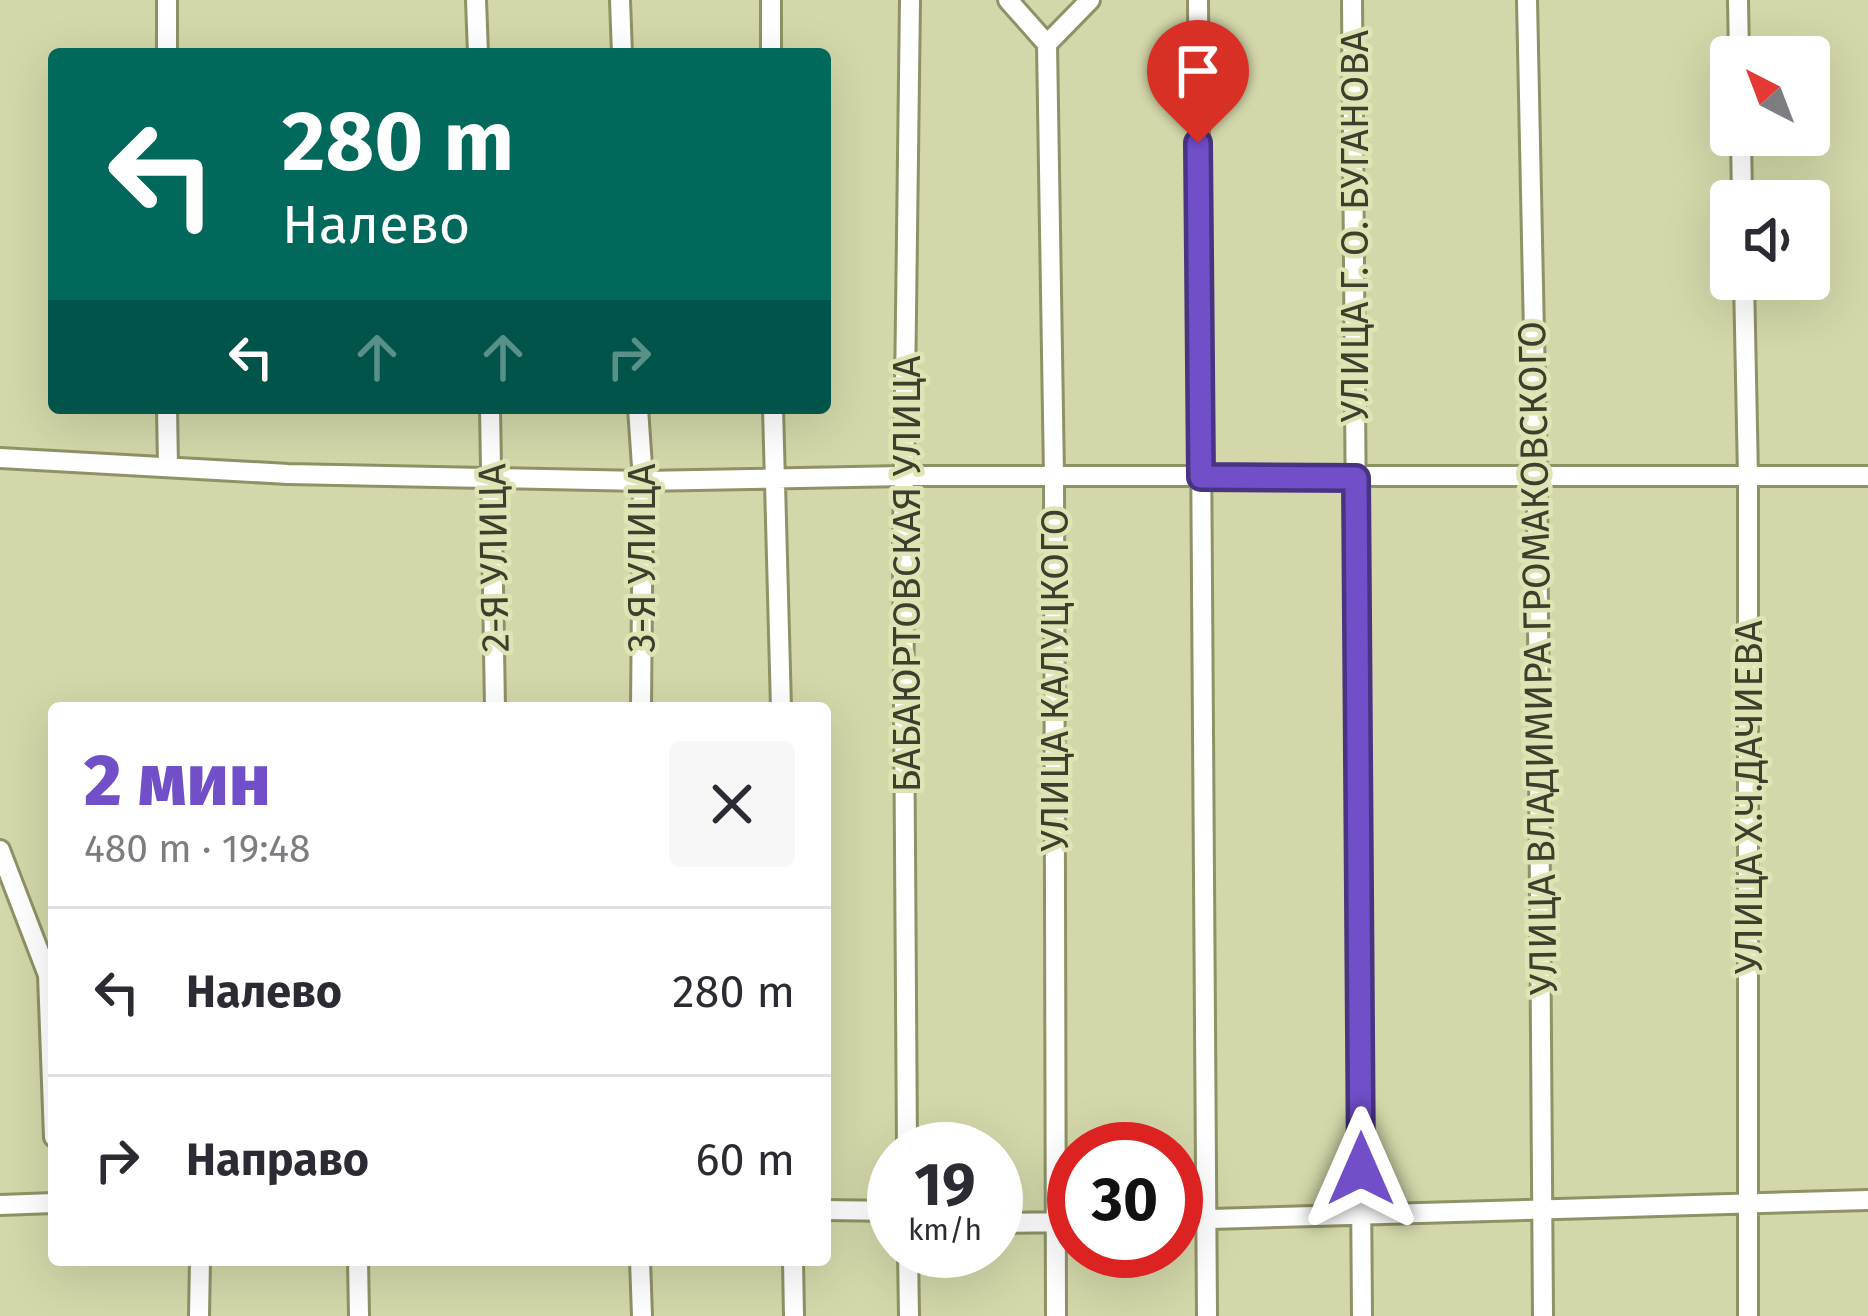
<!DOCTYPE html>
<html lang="ru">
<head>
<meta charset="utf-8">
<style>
  :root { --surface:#fff; --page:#f7f7f7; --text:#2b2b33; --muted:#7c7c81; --line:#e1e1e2; --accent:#704fc9 }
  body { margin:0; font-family:"Fira Sans",sans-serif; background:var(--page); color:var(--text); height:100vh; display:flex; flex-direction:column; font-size:45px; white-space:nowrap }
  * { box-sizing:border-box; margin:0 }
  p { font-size:39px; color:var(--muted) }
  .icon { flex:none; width:66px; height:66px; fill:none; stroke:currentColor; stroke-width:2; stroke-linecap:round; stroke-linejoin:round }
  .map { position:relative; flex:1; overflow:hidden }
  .drawer { position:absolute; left:48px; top:702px; width:783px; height:564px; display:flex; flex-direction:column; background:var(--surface); border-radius:12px; box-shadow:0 12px 48px #0002 }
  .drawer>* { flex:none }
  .banner { position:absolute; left:48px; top:48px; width:783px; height:366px; border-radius:12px; box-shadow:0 12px 48px #0002; background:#00695c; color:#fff; overflow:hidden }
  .needle { width:78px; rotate:318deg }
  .controls { position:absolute; left:1710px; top:36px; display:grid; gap:24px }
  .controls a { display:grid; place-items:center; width:120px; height:120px; border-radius:12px; background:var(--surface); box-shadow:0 12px 48px #0002; font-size:60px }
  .speed { position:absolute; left:867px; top:1122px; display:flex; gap:24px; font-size:60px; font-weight:700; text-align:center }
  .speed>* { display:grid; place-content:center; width:156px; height:156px; border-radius:50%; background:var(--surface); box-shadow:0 12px 48px #0002; line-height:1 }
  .speed small { font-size:30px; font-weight:400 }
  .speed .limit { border:18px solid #d22; background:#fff; color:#111 }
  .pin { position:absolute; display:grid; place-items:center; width:102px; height:102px; color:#fff; margin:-123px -51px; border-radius:50% 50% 50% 0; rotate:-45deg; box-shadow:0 0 12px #0007 }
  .pin .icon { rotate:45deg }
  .me { position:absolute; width:132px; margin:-66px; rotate:0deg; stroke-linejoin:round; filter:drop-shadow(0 0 9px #0008) }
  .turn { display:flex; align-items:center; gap:42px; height:252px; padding:0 36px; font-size:54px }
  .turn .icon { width:156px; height:156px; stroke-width:2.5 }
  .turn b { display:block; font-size:84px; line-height:102px }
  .lanes { display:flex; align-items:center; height:114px; padding:0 36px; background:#0003; justify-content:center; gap:60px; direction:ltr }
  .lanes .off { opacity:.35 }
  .round { display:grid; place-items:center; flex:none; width:126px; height:126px; border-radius:12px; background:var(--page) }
  .headline { display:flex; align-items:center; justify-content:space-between; height:204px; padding:0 36px }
  h1 { font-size:72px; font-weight:800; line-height:90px; color:var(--accent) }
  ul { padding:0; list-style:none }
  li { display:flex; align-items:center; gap:36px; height:168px; padding:0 36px; border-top:3px solid var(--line) }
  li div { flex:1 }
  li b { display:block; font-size:45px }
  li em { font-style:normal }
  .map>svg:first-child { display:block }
</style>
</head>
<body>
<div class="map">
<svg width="1868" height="1316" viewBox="0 0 1868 1316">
  <rect width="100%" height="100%" fill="#d3d7a9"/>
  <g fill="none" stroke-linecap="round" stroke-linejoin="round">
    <defs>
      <path id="minor" d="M167,0V54
        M476,0L478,54
        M620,0L622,54
        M771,0V54
        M1008,0L1047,44
        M1198,0L1207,1316
        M1352,0L1362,1316
        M1527,0L1537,478L1543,1316
        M1738,0L1739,57
        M1047,44L1054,476L1056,1316
        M1047,44L1090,0
        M1741,135L1742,201
        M1744,279L1748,477V1316
        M167,408L168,467
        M490,408L495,708
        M638,408L643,481L641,708
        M773,408L781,708
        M0,458L288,474L643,481L904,476H1868
        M0,850L48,975L54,1137
        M907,1149L903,547L910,0
        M0,1205L54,1203
        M825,1210L894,1211
        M1176,1220L1868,1200
        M996,1223L1074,1222
        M908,1251L909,1316
        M358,1260L359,1316
        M640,1260L642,1316
        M793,1260L794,1316
        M199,1316L200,1260"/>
    </defs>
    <use href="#minor" stroke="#8f9266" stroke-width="24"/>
    <use href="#minor" stroke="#fff" stroke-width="18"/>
  </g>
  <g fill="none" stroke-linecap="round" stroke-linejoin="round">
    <defs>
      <path id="route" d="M1198,143L1201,477L1356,478L1361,1169"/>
    </defs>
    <use href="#route" stroke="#493383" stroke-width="30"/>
    <use href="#route" stroke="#704fc9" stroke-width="21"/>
  </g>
  <g text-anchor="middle" stroke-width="9" stroke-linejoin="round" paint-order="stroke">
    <g font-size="39" fill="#3d3f2c" stroke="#e0e4b5">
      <text transform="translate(1354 226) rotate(-90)" y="14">УЛИЦА Г. О. БУГАНОВА</text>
      <text transform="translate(493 558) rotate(-91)" y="14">2-Я УЛИЦА</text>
      <text transform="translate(641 558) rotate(-90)" y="14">3-Я УЛИЦА</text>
      <text transform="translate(906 574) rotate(-90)" y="14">БАБАЮРТОВСКАЯ УЛИЦА</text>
      <text transform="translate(1537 658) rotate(-91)" y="14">УЛИЦА ВЛАДИМИРА ГРОМАКОВСКОГО</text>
      <text transform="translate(1054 680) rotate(-90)" y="14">УЛИЦА КАЛУЦКОГО</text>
      <text transform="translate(1748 797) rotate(-90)" y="14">УЛИЦА Х.Ч.ДАЧИЕВА</text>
    </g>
  </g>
</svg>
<div class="controls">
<a><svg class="needle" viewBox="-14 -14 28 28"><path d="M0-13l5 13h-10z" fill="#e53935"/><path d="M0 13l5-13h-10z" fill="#7c7c81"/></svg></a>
<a><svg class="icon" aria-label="sound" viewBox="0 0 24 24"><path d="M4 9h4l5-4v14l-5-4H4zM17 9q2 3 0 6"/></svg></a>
</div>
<div class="speed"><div>19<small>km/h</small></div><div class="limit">30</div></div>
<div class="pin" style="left:1198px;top:143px;background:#d93025"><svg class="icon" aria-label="arrive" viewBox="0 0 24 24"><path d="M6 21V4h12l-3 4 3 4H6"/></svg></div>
<svg class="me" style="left:1361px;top:1169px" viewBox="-20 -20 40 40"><path d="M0-17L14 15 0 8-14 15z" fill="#704fc9" stroke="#fff" stroke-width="4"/></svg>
<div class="banner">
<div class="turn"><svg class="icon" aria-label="left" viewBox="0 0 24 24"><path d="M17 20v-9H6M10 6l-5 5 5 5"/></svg><div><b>280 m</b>Налево</div></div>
<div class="lanes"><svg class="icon" aria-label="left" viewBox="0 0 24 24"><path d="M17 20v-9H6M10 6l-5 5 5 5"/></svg><svg class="icon off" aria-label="ahead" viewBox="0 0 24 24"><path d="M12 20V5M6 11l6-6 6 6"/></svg><svg class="icon off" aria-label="ahead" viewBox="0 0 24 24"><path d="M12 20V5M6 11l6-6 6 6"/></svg><svg class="icon off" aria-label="right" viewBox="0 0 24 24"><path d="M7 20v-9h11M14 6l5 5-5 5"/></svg></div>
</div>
<section class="drawer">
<div class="headline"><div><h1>2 мин</h1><p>480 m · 19:48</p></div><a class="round"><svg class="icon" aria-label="close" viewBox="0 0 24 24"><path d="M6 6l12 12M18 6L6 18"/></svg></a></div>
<ul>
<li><svg class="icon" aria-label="left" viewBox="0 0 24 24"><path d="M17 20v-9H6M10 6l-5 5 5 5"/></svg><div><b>Налево</b></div><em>280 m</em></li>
<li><svg class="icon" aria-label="right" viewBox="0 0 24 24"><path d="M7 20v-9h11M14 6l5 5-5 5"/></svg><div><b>Направо</b></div><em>60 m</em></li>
</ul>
</section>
</div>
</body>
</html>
